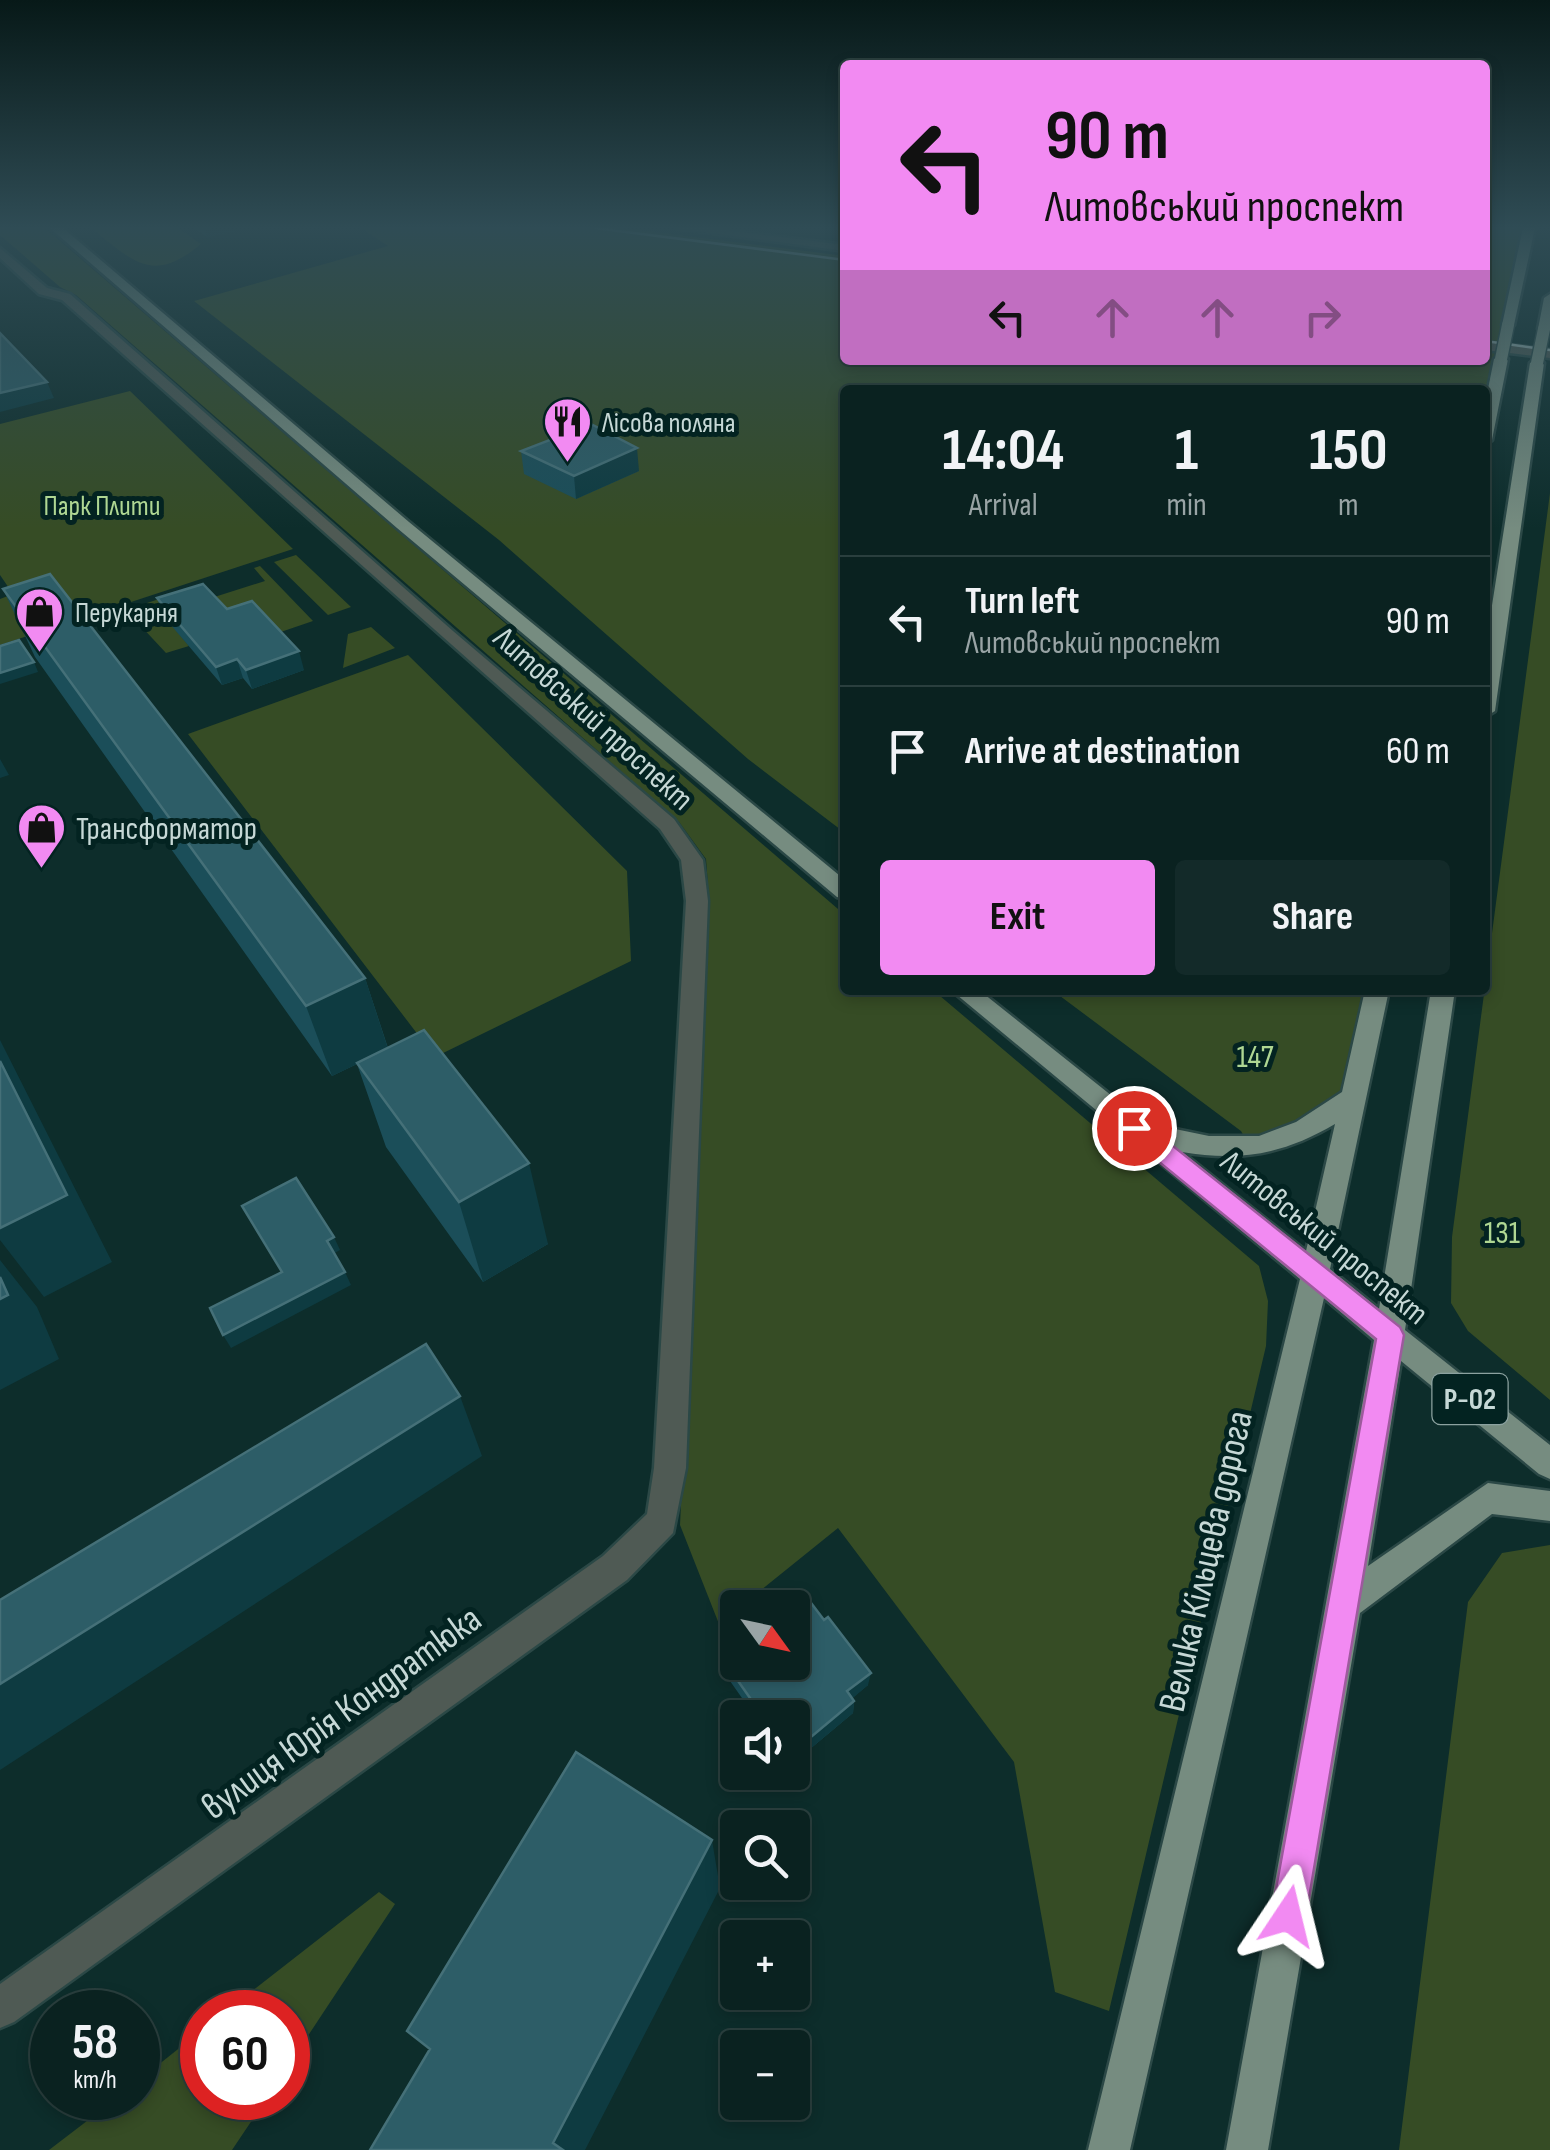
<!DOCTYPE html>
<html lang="en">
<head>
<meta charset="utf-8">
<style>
  :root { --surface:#0a2220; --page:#132a29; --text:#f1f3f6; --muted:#99a4a5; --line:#2a3f3e; --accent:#f28af2 }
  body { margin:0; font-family:"Sofia Sans Condensed",sans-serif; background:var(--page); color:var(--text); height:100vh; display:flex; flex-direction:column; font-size:38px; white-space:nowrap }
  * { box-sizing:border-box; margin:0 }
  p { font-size:32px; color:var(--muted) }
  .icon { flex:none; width:55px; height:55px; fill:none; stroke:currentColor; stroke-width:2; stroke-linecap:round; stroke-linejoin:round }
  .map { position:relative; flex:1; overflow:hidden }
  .drawer { position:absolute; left:840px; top:385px; width:650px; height:610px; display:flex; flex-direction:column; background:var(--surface); border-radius:10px; box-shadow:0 5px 15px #0003,0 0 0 2px var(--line) }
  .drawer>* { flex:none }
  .hud { position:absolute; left:840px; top:60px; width:650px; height:305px; border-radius:10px; box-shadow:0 5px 15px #0003,0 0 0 2px var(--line); background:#f28af2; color:#111; overflow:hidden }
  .needle { width:65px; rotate:123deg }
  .controls { position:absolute; left:720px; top:1590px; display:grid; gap:20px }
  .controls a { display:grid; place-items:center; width:90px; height:90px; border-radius:10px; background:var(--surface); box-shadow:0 5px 15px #0003,0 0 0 2px var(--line); font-size:50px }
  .speed { position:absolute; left:30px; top:1990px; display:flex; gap:20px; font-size:50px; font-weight:700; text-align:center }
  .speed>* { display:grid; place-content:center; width:130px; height:130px; border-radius:50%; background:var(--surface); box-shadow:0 5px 15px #0003,0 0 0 2px var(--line); line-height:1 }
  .speed small { font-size:25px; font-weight:400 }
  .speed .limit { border:15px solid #d22; background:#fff; color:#111 }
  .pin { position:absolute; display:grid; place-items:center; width:85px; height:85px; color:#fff; margin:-42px; border:5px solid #fff; border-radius:50%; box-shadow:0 2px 10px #0007 }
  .me { position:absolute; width:110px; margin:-55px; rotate:10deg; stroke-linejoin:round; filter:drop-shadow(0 0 8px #0008) }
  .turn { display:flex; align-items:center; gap:35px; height:210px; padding:0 40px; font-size:45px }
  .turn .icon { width:130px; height:130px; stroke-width:2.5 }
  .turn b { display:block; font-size:70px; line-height:85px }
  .lanes { display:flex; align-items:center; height:95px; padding:0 40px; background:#0003; justify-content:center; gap:50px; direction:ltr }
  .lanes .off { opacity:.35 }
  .eta { display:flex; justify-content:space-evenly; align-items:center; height:170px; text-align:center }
  .eta b { font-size:60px; font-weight:700; line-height:70px }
  .button { display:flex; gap:20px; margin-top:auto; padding:20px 40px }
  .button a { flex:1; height:115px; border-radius:10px; background:var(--accent); color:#111; font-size:40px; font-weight:700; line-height:115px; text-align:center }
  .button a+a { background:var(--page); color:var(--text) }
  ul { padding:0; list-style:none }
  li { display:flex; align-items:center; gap:30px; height:130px; padding:0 40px; border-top:2px solid var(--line) }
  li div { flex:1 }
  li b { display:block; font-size:38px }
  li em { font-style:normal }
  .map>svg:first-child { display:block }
</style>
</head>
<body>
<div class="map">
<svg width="1550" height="2150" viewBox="0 0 1550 2150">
  <rect width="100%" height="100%" fill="#0d2d2b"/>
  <path fill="#364c25" d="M0,228H45L845,915V990H933L1259,1266L1268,1301L1266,1346L1109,2011L1055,1992L1014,1762L838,1528L719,1624L680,1525L709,900L706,859L679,822L76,295L60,287L0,235Z
    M91,228H178L201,244C152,285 133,261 91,228Z
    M361,228H623L845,256V360H1485V228H1529L1485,440V390H845V833L748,759L499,540L194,301L388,246Z
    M130,391L293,549L0,645V599L13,594L0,575V424Z
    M1550,493V1400L1468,1331L1451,1303L1452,1237Z
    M296,555L351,607L328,615L274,562Z
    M260,566L313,621L272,635L165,617L189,646L166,653L126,610L171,595L183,607L265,581L254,568Z
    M371,627L395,648L343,668L348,634Z
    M408,655L627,871L631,961L435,1057L188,734Z
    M1052,990H1377L1357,1095L1251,1149L1241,1131Z
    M1550,1545V2150H1399L1468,1602L1502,1553Z
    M379,1892L395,1904L288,2066V2012H225Z
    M202,2030V2098H267L232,2150H49L117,2098H138V2081Z"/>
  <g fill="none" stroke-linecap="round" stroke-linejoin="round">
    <defs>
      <path id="minor" d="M675,228H708L845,245V251Z
        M0,248L47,288L70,294L453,631L674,819L703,860L708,901L686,1468L673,1533L627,1580L14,2022L0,2028V1984L603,1556L647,1514L654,1468L686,901L681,860L660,829L62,300L39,294L0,258Z
        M1485,342L1550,350V358L1485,350Z"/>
      <path id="primary" d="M50,228H63L409,522L845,880V899L837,897L397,528Z
        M1523,228H1535L1514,325L1508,329L1502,325Z
        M1550,294V330L1544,333L1538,329L1544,298Z
        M1501,355L1508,359L1492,440L1485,444V404L1494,359Z
        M1537,359L1544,363L1495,711L1485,717V650L1530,363Z
        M951,990H979L1146,1123L1209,1136H1259L1296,1122L1342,1092L1365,990H1389L1330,1269L1379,1309L1431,990H1455L1405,1330L1550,1445V1479L1539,1474L1401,1361L1368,1566L1488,1483L1550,1491V1521L1492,1514L1360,1613L1268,2150H1226L1374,1340L1324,1298L1130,2150H1088L1300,1279ZM1335,1124L1306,1251L1182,1152C1240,1162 1284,1154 1335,1124Z"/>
    </defs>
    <use href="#minor" stroke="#2b4846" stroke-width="5"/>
    <use href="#primary" stroke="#2b4846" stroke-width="5"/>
    <use href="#minor" fill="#4f5a54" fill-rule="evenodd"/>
    <use href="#primary" fill="#768c80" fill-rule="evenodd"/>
    <path stroke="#9bb1af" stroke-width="2.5" d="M595,228L845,260
      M1485,341L1550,350"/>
    <defs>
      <path id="primary-bridge" d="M1501,359L1508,325
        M1537,363L1544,329"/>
    </defs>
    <use href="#primary-bridge" stroke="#2b4846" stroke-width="15" stroke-linecap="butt"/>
    <use href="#primary-bridge" stroke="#768c80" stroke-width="12"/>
  </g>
  <path fill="#1b4e59" d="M194,228H249L207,237Z
    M521,451L639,471L576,499L524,474Z
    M3,589L365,978L388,1048L548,1244L483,1282L386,1147L357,1064L332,1076L35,657Z
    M157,598L227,609L304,670L252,689L243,678L222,685L164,617Z
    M729,1668L868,1685L852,1698L854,1701L853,1713L810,1749L793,1725L792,1718H756L730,1681Z"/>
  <path fill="#0e3b41" d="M213,228H249L207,237L205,230Z
    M47,382L54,398L0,412V393Z
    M637,448L639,471L576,499L574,476Z
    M299,651L304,670L252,689L246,670Z
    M237,659L243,678L222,685L216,667Z
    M34,662L38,672L0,684V673Z
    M0,759L9,775L0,778Z
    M365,978L388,1049L332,1076L306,1006Z
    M0,1040L112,1262L44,1297L0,1240Z
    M529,1163L548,1244L483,1282L459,1202Z
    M334,1237L340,1250L333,1254L327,1241Z
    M0,1260L37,1307L59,1359L0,1390Z
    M345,1272L351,1285L231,1348L223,1335Z
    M460,1396L482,1456L0,1770V1684Z
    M871,1673L868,1685L846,1704L847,1691Z
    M854,1701L853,1713L810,1749L811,1737Z
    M712,1840L720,1888L585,2150H563L553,2143Z"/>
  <path fill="#2d5d67" stroke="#457078" stroke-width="2.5" d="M0,333L47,382L0,393Z
    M591,424L637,448L574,476L521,451Z
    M50,574L365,978L306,1006L3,589Z
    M203,584L227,609L252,601L299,651L246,670L237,659L216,667L157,598Z
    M19,640L34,662L0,673V646Z
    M424,1030L529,1163L459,1202L357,1063Z
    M0,1061L67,1195L0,1228Z
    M296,1178L334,1237L327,1241L345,1272L223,1335L210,1308L282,1272L242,1206Z
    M0,1277L8,1295L0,1299Z
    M426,1344L460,1396L0,1684V1600Z
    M802,1591L824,1620L828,1617L871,1673L847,1691L854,1701L811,1737L794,1713L788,1718H764L729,1668L738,1662H792V1608H780Z
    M576,1752L712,1840L553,2143L563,2150H370L430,2049L407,2031Z"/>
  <linearGradient id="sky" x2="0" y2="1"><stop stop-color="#071918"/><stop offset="0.43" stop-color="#2f4c55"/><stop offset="1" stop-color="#2f4c55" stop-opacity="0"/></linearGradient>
  <rect width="1550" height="529" fill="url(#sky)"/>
  <path fill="#f28af2" stroke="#9d5a9d" stroke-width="2.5" d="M1134,1119L1143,1122L1400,1327L1404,1335L1306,1916L1301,1929L1288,1934L1276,1929L1271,1916L1376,1339L1126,1135L1123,1128Z"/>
  <defs>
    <symbol id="restaurant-pin" viewBox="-11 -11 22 30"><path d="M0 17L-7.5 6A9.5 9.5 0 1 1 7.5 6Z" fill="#f28af2" stroke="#032321"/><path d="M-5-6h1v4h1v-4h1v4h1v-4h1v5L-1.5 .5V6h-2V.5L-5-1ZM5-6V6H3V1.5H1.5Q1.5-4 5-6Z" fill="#111"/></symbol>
    <symbol id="shop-pin" viewBox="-11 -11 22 30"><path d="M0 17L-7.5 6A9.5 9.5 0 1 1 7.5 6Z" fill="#f28af2" stroke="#032321"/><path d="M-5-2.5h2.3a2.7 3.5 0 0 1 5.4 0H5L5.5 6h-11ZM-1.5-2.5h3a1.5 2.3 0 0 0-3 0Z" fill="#111"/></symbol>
  </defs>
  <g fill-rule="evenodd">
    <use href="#restaurant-pin" x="540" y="394" width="55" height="75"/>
    <use href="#shop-pin" x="12" y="584" width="55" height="75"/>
    <use href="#shop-pin" x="14" y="800" width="55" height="75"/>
  </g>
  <g text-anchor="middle" stroke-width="10" stroke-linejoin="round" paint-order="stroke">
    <g font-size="28" fill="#c6d8d6" stroke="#032321" text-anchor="start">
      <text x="602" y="432">Лісова поляна</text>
      <text x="75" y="622">Перукарня</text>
    </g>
    <g font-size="28" fill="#afd793" stroke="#032321">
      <text x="102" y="515">Парк Плити</text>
    </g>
    <rect fill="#032321" stroke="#8ca2a0" stroke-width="2.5" x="1432.5" y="1374" width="75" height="50" rx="8"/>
    <g font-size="30" font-weight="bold" fill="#c6d8d6">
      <text x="1470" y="1409">Р-02</text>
    </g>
    <g font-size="32" fill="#c6d8d6" stroke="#032321">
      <text transform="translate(594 718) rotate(42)" y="11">Литовський проспект</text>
      <text transform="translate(1325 1237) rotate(39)" y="11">Литовський проспект</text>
    </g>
    <g font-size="32" fill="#c6d8d6" stroke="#032321" text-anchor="start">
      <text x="76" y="839">Трансформатор</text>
    </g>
    <g font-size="32" fill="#afd793" stroke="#032321">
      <text x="1255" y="1067">147</text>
      <text x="1502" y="1243">131</text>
    </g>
    <g font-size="38" fill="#c6d8d6" stroke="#032321">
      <text transform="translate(1205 1561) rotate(-77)" y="13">Велика Кільцева дорога</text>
      <text transform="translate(341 1712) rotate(-36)" y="13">вулиця Юрія Кондратюка</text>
    </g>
  </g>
</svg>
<div class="controls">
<a><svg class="needle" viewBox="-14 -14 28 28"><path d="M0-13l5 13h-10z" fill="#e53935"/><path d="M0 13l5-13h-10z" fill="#99a4a5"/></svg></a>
<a><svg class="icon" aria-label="sound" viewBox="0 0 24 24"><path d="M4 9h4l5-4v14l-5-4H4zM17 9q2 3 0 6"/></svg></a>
<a><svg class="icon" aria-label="search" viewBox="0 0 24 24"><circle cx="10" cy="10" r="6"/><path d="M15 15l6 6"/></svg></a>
<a>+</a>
<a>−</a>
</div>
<div class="speed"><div>58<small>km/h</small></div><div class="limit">60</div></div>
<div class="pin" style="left:1134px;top:1128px;background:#d93025"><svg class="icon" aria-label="arrive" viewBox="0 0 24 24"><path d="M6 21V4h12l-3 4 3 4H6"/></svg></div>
<svg class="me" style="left:1288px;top:1916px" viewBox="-20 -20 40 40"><path d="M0-17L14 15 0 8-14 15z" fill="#f28af2" stroke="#fff" stroke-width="4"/></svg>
<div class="hud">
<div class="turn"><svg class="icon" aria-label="left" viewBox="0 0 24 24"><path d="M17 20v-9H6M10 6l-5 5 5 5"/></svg><div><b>90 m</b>Литовський проспект</div></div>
<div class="lanes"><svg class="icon" aria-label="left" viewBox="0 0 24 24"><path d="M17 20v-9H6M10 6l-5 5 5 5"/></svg><svg class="icon off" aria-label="ahead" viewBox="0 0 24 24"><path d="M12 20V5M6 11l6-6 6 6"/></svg><svg class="icon off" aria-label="ahead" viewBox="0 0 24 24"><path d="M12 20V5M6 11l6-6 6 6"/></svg><svg class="icon off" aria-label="right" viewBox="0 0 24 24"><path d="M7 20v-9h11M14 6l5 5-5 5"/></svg></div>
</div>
<section class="drawer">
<div class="eta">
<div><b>14:04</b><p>Arrival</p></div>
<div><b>1</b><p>min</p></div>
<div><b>150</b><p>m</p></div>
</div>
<ul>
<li><svg class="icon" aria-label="left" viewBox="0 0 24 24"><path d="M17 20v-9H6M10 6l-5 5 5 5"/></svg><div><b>Turn left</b><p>Литовський проспект</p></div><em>90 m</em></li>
<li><svg class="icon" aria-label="arrive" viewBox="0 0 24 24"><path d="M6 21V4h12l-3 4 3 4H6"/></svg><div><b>Arrive at destination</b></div><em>60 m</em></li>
</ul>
<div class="button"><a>Exit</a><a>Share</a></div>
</section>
</div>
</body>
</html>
